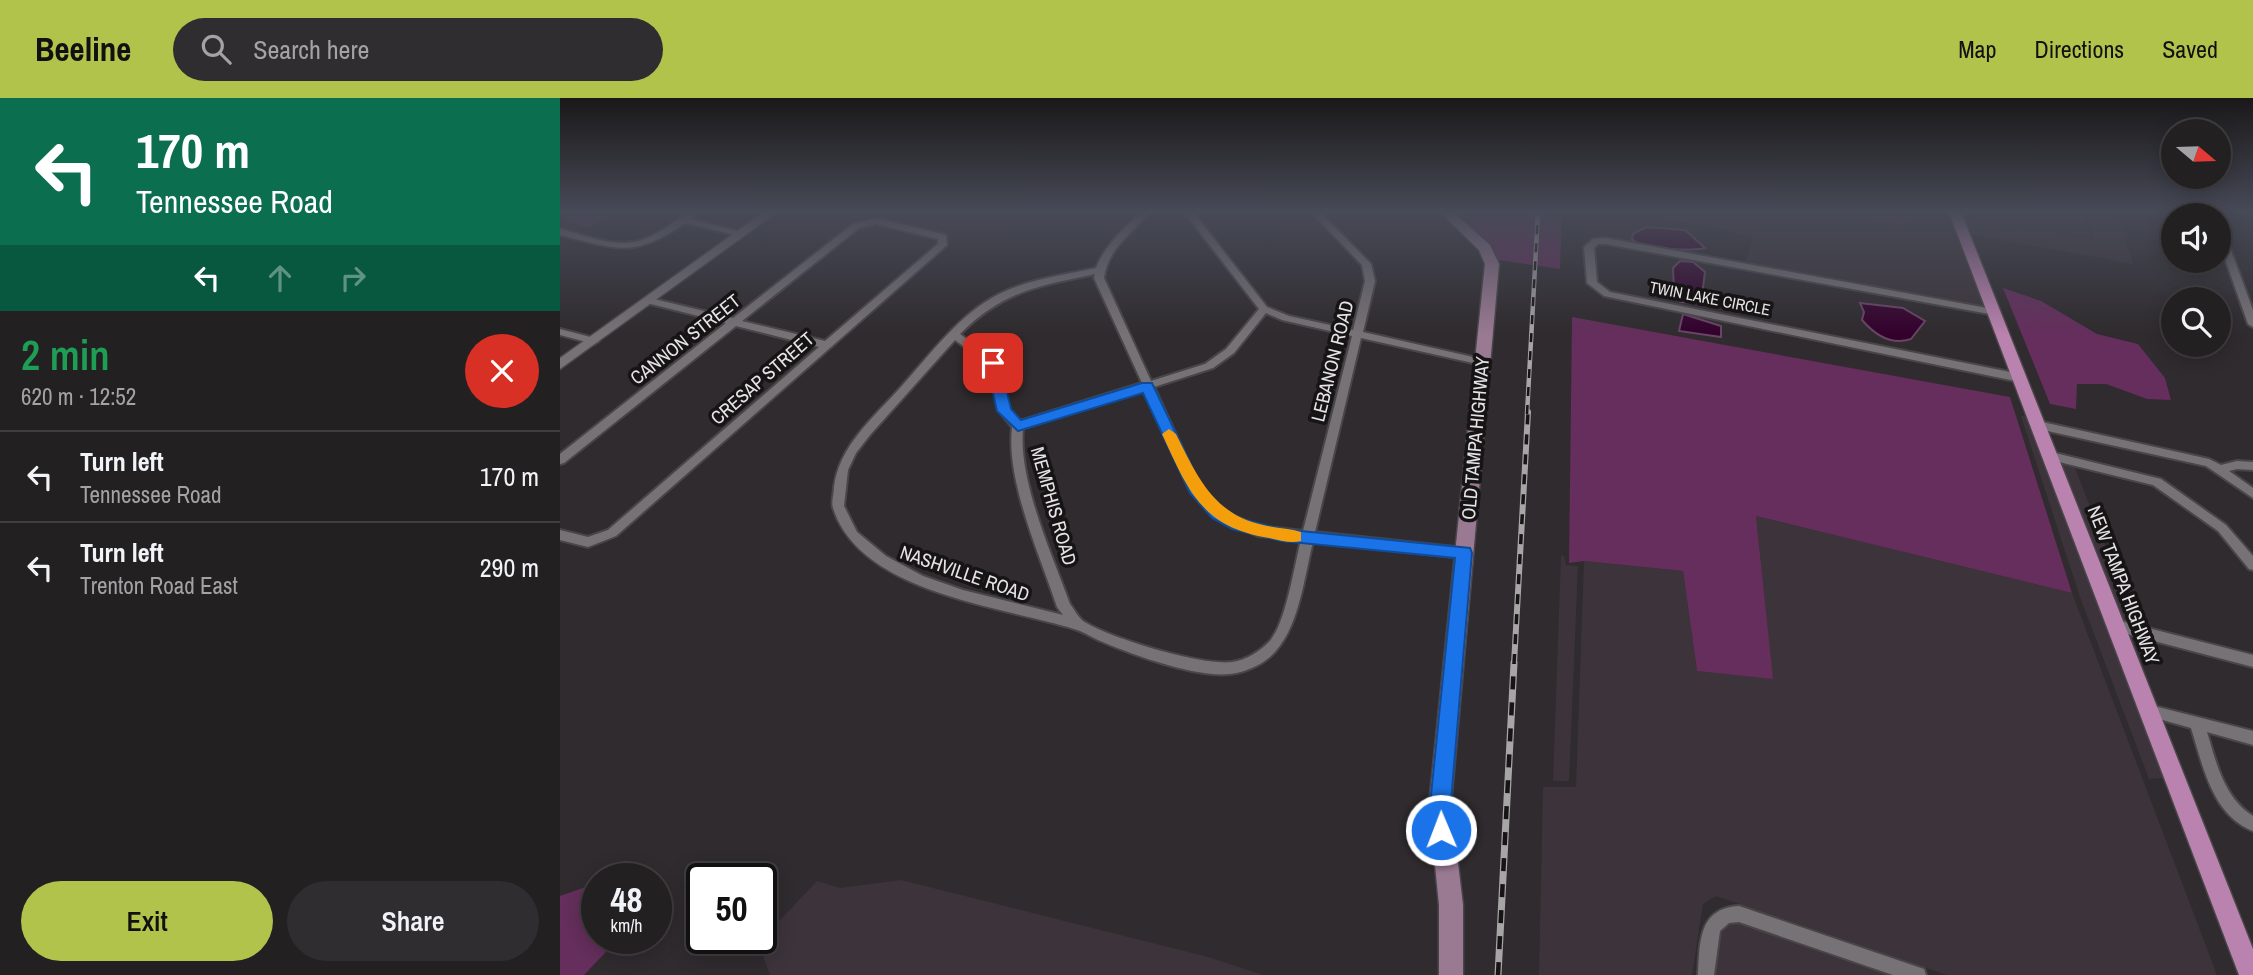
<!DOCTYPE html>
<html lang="en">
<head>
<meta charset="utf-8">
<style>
  :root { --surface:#232022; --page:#2f2d2f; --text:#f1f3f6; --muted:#a3a3a5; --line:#403e40; --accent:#b2c34b }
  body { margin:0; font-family:"Archivo Narrow",sans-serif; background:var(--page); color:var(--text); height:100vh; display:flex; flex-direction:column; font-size:26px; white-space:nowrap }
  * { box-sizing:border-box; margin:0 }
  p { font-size:23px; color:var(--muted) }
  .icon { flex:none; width:38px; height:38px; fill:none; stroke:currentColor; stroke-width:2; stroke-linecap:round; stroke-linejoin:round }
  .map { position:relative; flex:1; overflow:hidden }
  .details { display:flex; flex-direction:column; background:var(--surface); width:560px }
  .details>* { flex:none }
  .hud { background:#0b6e4f; color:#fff; overflow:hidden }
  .needle { width:46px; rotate:109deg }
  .fabs { position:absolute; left:1601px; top:21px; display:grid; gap:14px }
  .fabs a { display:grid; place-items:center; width:70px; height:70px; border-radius:50%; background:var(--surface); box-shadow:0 4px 18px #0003,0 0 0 2px var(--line); font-size:35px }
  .speed { position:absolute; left:21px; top:765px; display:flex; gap:14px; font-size:35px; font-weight:700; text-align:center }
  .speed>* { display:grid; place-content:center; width:91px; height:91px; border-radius:50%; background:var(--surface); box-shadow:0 4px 18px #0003,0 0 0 2px var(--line); line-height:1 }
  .speed small { font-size:18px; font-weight:400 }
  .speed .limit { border:4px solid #111; border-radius:10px; background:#fff; color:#111 }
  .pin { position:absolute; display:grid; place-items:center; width:60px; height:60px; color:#fff; margin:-30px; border-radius:14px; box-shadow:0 4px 10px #0006 }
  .me { position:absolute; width:77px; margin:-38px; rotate:359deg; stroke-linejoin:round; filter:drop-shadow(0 0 5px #0008) }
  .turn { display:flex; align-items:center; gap:24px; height:147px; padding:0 21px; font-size:32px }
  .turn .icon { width:91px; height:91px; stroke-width:2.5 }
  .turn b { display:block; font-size:49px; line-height:60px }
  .lanes { display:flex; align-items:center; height:66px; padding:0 21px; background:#0003; justify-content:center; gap:35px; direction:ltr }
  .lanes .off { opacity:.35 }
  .round { display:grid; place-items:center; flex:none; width:74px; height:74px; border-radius:37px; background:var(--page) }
  .headline { display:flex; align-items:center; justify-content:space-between; height:119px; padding:0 21px }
  h1 { font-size:42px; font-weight:600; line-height:52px; color:#1e9e55 }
  .primary-button { display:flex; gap:14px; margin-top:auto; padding:14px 21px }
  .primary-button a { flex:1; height:80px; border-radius:42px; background:var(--accent); color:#111; font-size:28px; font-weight:600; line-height:80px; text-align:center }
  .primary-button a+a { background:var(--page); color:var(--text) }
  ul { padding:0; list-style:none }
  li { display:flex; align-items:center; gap:21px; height:91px; padding:0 21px; border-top:2px solid var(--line) }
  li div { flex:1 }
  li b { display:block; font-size:26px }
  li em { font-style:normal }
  header { display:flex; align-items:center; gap:42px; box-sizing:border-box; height:98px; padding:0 35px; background:var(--accent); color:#111 }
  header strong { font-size:33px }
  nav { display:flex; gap:38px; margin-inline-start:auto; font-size:24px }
  .search { width:490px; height:63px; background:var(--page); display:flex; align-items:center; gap:18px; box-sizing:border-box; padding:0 24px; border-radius:38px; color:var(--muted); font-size:26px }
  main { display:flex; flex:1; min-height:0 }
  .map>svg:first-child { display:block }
</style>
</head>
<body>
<header>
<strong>Beeline</strong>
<div class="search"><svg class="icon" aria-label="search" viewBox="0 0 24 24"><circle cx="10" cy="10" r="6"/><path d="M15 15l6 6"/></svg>Search here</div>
<nav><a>Map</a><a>Directions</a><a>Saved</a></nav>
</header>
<main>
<section class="details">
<div class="hud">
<div class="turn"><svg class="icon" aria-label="left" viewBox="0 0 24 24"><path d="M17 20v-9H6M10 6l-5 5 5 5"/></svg><div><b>170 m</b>Tennessee Road</div></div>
<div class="lanes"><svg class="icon" aria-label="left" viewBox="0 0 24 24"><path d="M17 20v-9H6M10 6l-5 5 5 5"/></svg><svg class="icon off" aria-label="ahead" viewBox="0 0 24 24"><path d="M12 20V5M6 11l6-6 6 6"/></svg><svg class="icon off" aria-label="right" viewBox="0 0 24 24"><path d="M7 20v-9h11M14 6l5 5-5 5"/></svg></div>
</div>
<div class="headline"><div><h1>2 min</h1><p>620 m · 12:52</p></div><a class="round" style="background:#d93025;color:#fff"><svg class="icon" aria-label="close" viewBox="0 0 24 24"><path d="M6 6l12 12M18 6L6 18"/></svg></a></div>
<ul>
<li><svg class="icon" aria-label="left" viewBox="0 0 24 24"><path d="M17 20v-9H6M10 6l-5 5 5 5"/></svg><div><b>Turn left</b><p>Tennessee Road</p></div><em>170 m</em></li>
<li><svg class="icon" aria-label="left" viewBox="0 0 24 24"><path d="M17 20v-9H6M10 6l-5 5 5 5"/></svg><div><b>Turn left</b><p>Trenton Road East</p></div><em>290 m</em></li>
</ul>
<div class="primary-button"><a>Exit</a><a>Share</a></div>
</section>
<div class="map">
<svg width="1693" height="877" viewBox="0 0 1693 877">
  <rect width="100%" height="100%" fill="#2f2b2e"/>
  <path fill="#3c343a" d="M1146,114H1276L1342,127L1354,124L1347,114H1391L1428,210L1185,167L1193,138L1126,124Z
    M1404,114H1523L1530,139L1406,119Z
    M1527,114H1557L1573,166L1409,136L1402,119L1534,141Z
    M1468,317L1587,623L1603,680L1589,681L1520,499L1461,318Z
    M1499,363L1514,367L1576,528L1563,525Z
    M1196,418L1512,495L1657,877H1387L1156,798L1143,806L1132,877H979L983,689H1016L1024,463L1123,473L1137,573L1212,580Z
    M1001,457L1004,458L1006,467L1018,468L1009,683H993Z
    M341,782L648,859L703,877H210L198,845L257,783L280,790Z
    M1171,823L1180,824L1334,877H1155L1161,831Z"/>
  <path fill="#652e5c" d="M18,114H61L27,129L3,123Z
    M892,114H1002L1000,171L938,162L929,149Z
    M1069,114H1146L1126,124Z
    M1276,114H1347L1354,124L1342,127Z
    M1443,190L1481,203L1537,236L1578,246L1605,280L1611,302L1587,301L1546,286H1517L1516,311L1490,306Z
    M1012,219L1450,299L1512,495L1196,418L1213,581L1137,573L1123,473L1024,463L1009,465Z
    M37,785V840H52L45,855L24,877H0V798Z"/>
  <path fill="#33002c" stroke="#694464" stroke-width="2" d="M1086,129L1125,132L1145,150C1131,153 1081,152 1072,141L1073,136Z
    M1120,163L1133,164L1145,174L1141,205L1120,204L1114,192L1113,170Z
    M1300,205L1343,210L1365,223L1351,241C1331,248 1315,237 1302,222L1304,214Z
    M1123,216L1161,228V239L1119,233Z"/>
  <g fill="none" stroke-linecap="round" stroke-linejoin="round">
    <defs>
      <path id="minor" d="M129,114H139L131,121L185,135L180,138L125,125C73,161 57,151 0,137V131C24,137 57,151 82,142C99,136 114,124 129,114Z
        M581,114H590C572,135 548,150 544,180L591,283L645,266L666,251L699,211L624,114H633L707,209L729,218L793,232L805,183L802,167L751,114H760L811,166L815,183L803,234L926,262V266L922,267L801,240L755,434L904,450L908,452L910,455L908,458L904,460L753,444C743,483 738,545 700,566C691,571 680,575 670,576C636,580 570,556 538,542C530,538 522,533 514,531C441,508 300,495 273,410C271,404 274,396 274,389C279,348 313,320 340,290C370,257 399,216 439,196C469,181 504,177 536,170C545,147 564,131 581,114ZM535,176L534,180L582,285L460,323L449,312L437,263L400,236C443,193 478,188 535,176ZM706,215L722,222L792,238L743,433L699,428L662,413L640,389L594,289L653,270L674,255ZM395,242L428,267L439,313L452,329C446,384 480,457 497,509L503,517L403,492L363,478L326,458L297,434L284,408L288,372L296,355L310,337ZM585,292L629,391L654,419L698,438L741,442C734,468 726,526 709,544C699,554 686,562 672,564C642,568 549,540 523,523C518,519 514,511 510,506C492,456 458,383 463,330Z
        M1649,114H1657L1658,117H1650Z
        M316,120L386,137L387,147L56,438L28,449L0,442V432L28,439L48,432L259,249L176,228L4,365L0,366V356L166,225L87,205V201L90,200L173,220L293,126ZM316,126L378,141V146L265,243L182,223L299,130Z
        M1659,128L1663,131L1693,212V229L1688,226L1659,144Z
        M1046,140L1438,212L1440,214L1435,217L1046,146H1038L1034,150L1037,184L1050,194L1460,276L1465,280L1460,284L1044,198L1027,185L1024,149L1033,141Z
        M0,231L38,241L39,243L34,246L0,237Z
        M1478,323L1649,361L1661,367L1677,363L1693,364V372L1677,371L1669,373L1693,390V400L1646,368L1474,330L1472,327Z
        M1491,354L1601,381L1666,427L1693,458V472L1689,471L1658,433L1593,387L1487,361L1485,358Z
        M1557,522L1693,557V569L1552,532L1550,528L1552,524Z
        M1590,607L1693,633V647L1647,634C1656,664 1664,700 1693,718V733C1652,717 1643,668 1631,630L1585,617L1583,613L1585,609Z
        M1179,808L1358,869L1364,871L1366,877H1333L1179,824L1169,825L1160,833L1154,877H1138C1140,845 1138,810 1179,808Z"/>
      <path id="tertiary" d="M204,114H217L0,271V260Z"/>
      <path id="secondary" d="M880,114H893L930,147L939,166L891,707L903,807V877H879V807L869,707L925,166L919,152Z"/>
      <path id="primary" d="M1389,114H1401L1693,851V877H1679Z"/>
    </defs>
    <use href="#minor" stroke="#494648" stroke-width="4"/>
    <use href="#tertiary" stroke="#494648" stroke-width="3"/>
    <use href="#secondary" stroke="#494648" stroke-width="3"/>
    <use href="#primary" stroke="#494648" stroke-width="3"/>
    <use href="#minor" fill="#777276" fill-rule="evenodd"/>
    <use href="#tertiary" fill="#777276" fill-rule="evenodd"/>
    <use href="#secondary" fill="#997a92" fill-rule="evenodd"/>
    <use href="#primary" fill="#ba82af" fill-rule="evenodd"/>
    <defs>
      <path id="rail-far2" d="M967,316L978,114"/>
      <path id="rail-far1" d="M954,566L968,314"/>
      <path id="rail" d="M938,877L954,565"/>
    </defs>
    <use href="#rail-far2" stroke="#a8a5a7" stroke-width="4.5"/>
    <use href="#rail-far1" stroke="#a8a5a7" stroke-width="6"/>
    <use href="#rail" stroke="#a8a5a7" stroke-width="7"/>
    <use href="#rail-far2" stroke="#161415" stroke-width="2.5" stroke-dasharray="9" stroke-linecap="butt"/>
    <use href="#rail-far1" stroke="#161415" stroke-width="3.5" stroke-dasharray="10" stroke-linecap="butt"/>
    <use href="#rail" stroke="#161415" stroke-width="4.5" stroke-dasharray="13" stroke-linecap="butt"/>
  </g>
  <linearGradient id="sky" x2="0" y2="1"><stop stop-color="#1a1819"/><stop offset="0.48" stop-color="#474a57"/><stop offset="1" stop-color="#474a57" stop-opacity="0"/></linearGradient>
  <rect width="1693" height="237" fill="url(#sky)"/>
  <path fill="#1a73e8" stroke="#114b97" stroke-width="2" d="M433,260L440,265L451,311L461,322L582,285H592L641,388L664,411L682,421L721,431L910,450L912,455L888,739L881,742L874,739L870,707L895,460L721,443L672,431L652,420L630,395L583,295L458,333L437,313L426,265Z"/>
  <path fill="#f59e0b" d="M609,331L616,336C637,378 653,416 703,427C715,430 729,430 741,434V443C731,446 719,442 709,440C641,429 628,392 602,336Z"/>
  <g text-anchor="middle" stroke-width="7" stroke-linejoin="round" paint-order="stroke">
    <g font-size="16" fill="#e6e4e6" stroke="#161415">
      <text transform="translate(1150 200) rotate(11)" y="6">TWIN LAKE CIRCLE</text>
    </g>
    <g font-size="19" fill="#e6e4e6" stroke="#161415">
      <text transform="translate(125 241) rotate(-38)" y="7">CANNON STREET</text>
      <text transform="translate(772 263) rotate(-76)" y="7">LEBANON ROAD</text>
      <text transform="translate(202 280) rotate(-41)" y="7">CRESAP STREET</text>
      <text transform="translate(915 340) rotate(-85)" y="7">OLD TAMPA HIGHWAY</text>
      <text transform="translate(494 408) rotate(74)" y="7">MEMPHIS ROAD</text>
      <text transform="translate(405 475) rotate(19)" y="7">NASHVILLE ROAD</text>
      <text transform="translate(1564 487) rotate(69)" y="7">NEW TAMPA HIGHWAY</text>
    </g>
  </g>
</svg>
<div class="fabs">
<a><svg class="needle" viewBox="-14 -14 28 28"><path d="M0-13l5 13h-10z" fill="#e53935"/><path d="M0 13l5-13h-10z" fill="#a3a3a5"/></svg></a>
<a><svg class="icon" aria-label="sound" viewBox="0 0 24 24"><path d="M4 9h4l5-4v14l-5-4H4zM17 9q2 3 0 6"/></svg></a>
<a><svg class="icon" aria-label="search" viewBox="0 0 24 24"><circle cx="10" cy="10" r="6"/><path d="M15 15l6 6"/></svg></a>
</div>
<div class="speed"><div>48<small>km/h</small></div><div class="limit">50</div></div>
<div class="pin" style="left:433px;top:265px;background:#d93025"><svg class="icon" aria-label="arrive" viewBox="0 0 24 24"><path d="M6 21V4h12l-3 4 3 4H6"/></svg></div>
<svg class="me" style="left:881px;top:732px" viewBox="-20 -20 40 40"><circle r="17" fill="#1a73e8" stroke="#fff" stroke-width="3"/><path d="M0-11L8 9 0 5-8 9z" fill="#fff"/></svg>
</div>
</main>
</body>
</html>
